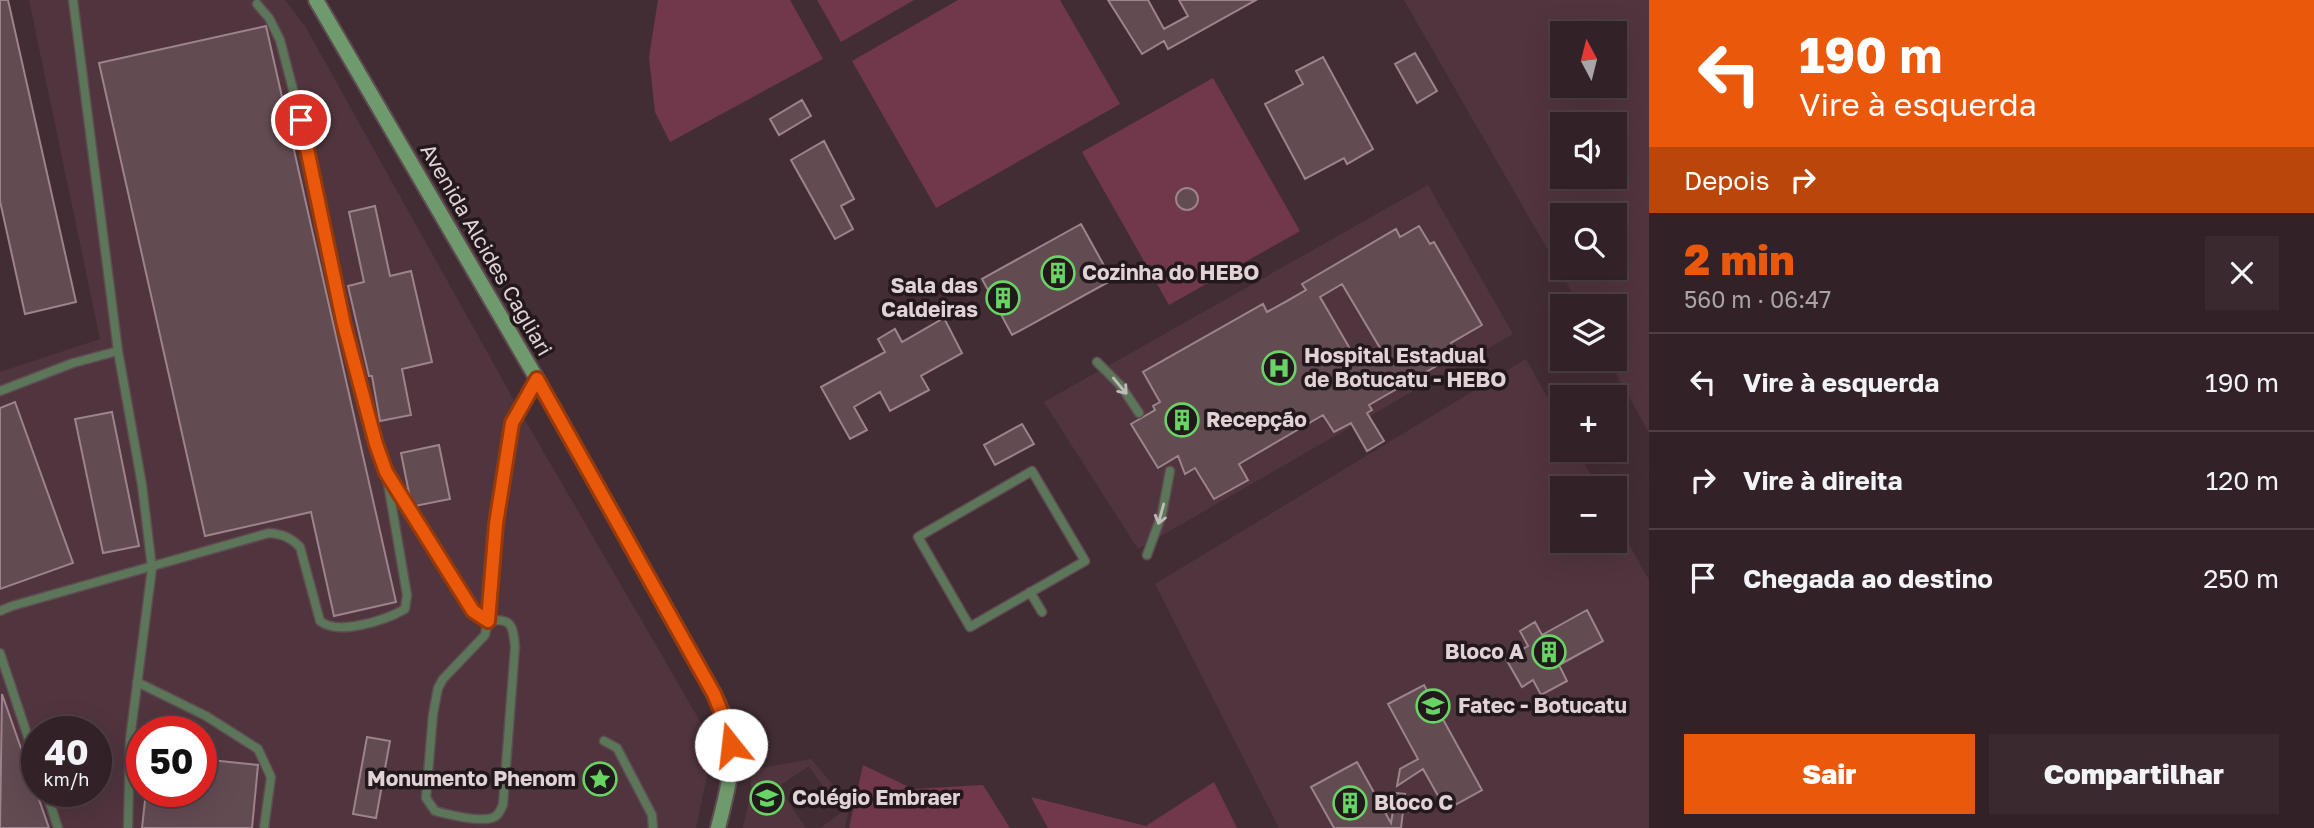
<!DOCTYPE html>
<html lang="pt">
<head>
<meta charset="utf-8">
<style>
  :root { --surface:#322227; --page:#3a2a2f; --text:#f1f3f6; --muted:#a8a4a7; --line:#4d3f44; --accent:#ea580c }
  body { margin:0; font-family:"Golos Text",sans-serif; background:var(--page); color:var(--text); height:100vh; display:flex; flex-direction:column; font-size:26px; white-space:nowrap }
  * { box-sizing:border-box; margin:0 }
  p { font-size:23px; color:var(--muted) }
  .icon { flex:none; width:38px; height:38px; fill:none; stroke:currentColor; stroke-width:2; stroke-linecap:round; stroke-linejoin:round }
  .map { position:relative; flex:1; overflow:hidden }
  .details { display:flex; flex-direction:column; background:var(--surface); width:665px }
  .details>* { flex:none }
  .hud { background:#ea580c; color:#fff; overflow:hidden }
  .needle { width:46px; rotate:353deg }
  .tools { position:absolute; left:1550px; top:21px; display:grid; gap:14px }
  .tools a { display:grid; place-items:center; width:77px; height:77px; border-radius:0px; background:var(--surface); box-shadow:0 7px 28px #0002,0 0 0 2px var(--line); font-size:35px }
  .speed { position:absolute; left:21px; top:716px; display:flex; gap:14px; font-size:35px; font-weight:700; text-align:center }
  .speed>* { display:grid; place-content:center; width:91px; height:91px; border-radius:50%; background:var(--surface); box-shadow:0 7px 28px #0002,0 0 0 2px var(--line); line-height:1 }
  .speed small { font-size:18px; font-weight:400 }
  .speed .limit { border:10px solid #d22; background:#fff; color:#111 }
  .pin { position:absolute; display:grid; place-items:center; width:60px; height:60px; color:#fff; margin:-30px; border:4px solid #fff; border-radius:50%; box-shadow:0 2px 7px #0007 }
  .me { position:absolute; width:77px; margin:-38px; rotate:344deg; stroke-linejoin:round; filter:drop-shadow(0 0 5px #0008) }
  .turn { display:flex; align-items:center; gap:24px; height:147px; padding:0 35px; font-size:32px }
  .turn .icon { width:91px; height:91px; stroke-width:2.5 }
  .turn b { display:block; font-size:49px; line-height:60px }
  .then { display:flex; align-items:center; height:66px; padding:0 35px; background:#0003; gap:14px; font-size:26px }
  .round { display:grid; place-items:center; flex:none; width:74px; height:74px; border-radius:0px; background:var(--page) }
  .headline { display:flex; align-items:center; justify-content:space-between; height:119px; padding:0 35px }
  h1 { font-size:42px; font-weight:800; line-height:52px; color:var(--accent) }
  .cta { display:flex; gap:14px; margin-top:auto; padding:14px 35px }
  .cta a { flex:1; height:80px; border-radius:0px; background:var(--accent); color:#fff; font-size:28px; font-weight:800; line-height:80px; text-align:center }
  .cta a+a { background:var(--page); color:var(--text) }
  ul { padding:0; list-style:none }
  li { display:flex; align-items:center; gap:21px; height:98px; padding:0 35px; border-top:2px solid var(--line) }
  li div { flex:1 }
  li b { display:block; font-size:26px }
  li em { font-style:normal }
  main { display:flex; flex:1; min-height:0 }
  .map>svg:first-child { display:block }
</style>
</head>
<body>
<main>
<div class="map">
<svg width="1649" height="828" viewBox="0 0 1649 828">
  <rect width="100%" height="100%" fill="#432d34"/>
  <path fill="#51353e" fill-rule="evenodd" d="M29,0H285L305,26L521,413L704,728L708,772L696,828H0V372L100,339ZM37,732H96V791H37ZM142,732H201V791H142Z
    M1404,0H1649V433L1608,359H1615V306H1580ZM1563,33H1615V86H1563ZM1563,124H1615V177H1563ZM1563,215H1615V268H1563Z
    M1428,185L1513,334L1138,549L1044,402Z
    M1526,359L1563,425V450H1577L1598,488H1563V541H1615V519L1649,580V828H1279L1155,584Z
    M811,759L850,805L845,828H820L841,813L809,766L778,787L806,828H743L751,791V770Z"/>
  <path fill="#71384c" d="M658,0H790L823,59L670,142L655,112L649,57Z
    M817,0H914L841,42Z
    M958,0H1060L1120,104L936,208L852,61Z
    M1213,78L1300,231L1169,305L1082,152Z
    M863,765L913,789L983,785L1010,828H849Z
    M1214,782L1237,828H1048L1031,797L1146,826Z"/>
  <path fill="#634b52" stroke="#9d838b" stroke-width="2" fill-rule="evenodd" d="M0,0H8L76,302L25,314L0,201Z
    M1108,0H1148L1164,29L1188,16L1179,0H1256L1168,49L1164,41L1142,54Z
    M266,26L396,602L334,616L311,512L205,536L99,63Z
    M1415,53L1437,91L1417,103L1395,64Z
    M1323,57L1373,149L1347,164L1344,158L1305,179L1265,104L1303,84L1296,71Z
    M802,100L811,116L779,135L770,119Z
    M824,141L854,199L841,206L853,229L835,239L791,160Z
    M1176 199a11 11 0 1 1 22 0a11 11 0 1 1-22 0Z
    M375,206L390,276L411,271L432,362L402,369L411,415L380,421L372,376H369L348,286L364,282L349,212Z
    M1081,224L1112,280L1012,335L982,279Z
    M1419,226L1430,244L1434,242L1482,325L1451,343L1457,354L1369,405L1372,410L1367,413L1384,441L1367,451L1351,423L1334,432L1323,415L1239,464L1248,480L1214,499L1195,468L1185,474L1178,456L1158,468L1131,424L1155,410L1153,406L1160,402L1143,372L1263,304L1267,312L1287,301L1306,290L1302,284L1396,229L1400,237ZM1342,284L1383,353L1360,366L1320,297Z
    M944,318L962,353L921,376L929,390L890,411L880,392L854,407L867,430L850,439L821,387L885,352L878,339L895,329L902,342Z
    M15,402L73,563L0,589V408Z
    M112,412L139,546L103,553L75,419Z
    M1022,424L1034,444L995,465L984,445Z
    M439,445L450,499L415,506L410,498L401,453Z
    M1587,610L1603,641L1559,665L1567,681L1541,695L1533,680L1522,687L1506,659L1528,646L1520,631L1535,622L1542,635Z
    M1424,685L1482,790L1446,810L1423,769L1397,786L1400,769L1418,759L1388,704Z
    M2,694L49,828H0Z
    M367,737L390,741L376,818L353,814Z
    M201,759L258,765L252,828H142L146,791H201Z
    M1357,762L1391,823L1396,793L1405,794L1401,828H1334L1311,787Z"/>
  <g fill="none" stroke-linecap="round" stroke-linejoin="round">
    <defs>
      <path id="lane" d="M73,0L118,351L142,485L152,568L130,739L128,828
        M257,4L269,18L280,40L301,120L344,325L376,444L386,472L473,611L488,621C512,617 513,626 515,647L503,805C500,810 499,816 492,818C477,822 450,815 435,811L426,798L433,714L438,688L443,679L485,635L488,621L496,524L512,423L537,379
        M1097,362L1121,386L1139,413
        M0,391L73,363L118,351
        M1032,471L1085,561L970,627L918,537Z
        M1147,555L1162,514L1170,471
        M1030,592L1042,612
        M0,611L12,606L269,533C282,534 290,537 300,547L320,621C338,636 386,620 405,609L407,595L387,478
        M0,653L37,764
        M137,682L206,716L258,749L271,777L264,828
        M604,741L617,748L652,815L653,828
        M46,791L58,828"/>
      <path id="secondary" d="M316,0L537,379L714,694C719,704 724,714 727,725C738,758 726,795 718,828"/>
    </defs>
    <use href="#lane" stroke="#5f4b51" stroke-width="11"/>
    <use href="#secondary" stroke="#5f4b51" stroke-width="18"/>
    <use href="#lane" stroke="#5b7659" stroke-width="8"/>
    <use href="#secondary" stroke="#6f9a6d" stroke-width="14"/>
  </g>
  <defs><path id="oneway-shaft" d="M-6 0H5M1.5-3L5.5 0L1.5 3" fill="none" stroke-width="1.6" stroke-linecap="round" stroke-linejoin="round" transform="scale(1.75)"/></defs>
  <g stroke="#c0bbb7">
    <use href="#oneway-shaft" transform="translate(1120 386) rotate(50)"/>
    <use href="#oneway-shaft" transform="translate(1161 514) rotate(105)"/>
  </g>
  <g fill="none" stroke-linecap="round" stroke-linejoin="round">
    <defs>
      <path id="route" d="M301,120L344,325L376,444L386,472L473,611L488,621L496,524L512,423L537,379L714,694L727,726L731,745"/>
    </defs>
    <use href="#route" stroke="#983908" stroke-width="18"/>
    <use href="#route" stroke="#ea580c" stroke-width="12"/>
  </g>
  <defs>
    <symbol id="building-ring" viewBox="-11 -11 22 22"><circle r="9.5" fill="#23191c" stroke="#68d465" stroke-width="1.5"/><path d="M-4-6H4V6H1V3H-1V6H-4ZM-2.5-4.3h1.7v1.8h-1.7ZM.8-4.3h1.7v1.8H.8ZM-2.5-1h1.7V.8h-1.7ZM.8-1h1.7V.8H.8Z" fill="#68d465"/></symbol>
    <symbol id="hospital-ring" viewBox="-11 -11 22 22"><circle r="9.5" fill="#23191c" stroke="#68d465" stroke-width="1.5"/><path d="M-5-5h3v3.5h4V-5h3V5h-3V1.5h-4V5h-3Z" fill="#68d465"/></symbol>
    <symbol id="university-ring" viewBox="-11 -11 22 22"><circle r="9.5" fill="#23191c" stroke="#68d465" stroke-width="1.5"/><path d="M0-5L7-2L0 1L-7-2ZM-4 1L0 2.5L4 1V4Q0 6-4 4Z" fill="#68d465"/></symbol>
    <symbol id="sight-ring" viewBox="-11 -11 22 22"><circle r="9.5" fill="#23191c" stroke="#68d465" stroke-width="1.5"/><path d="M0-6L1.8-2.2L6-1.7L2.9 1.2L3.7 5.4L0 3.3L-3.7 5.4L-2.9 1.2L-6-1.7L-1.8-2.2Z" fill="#68d465"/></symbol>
    <symbol id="school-ring" viewBox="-11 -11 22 22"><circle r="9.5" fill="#23191c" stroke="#68d465" stroke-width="1.5"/><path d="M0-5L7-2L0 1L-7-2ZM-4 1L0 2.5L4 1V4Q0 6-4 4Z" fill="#68d465"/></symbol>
  </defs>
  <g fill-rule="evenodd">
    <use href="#building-ring" x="1039" y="254" width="38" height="38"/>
    <use href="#building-ring" x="984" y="279" width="38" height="38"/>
    <use href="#hospital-ring" x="1260" y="349" width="38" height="38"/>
    <use href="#building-ring" x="1163" y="401" width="38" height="38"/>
    <use href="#building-ring" x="1530" y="633" width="38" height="38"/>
    <use href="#university-ring" x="1414" y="687" width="38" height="38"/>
    <use href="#sight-ring" x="581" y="760" width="38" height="38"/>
    <use href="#school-ring" x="748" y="779" width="38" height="38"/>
    <use href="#building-ring" x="1331" y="784" width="38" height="38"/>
  </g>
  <g text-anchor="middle" stroke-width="7" stroke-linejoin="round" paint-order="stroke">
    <g font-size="21" fill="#e1d2d6" stroke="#23191c">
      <text transform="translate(486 250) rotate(60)" y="7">Avenida Alcides Cagliari</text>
    </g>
    <g font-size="21" font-weight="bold" fill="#e1d2d6" stroke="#23191c" text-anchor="start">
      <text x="1082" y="280">Cozinha do HEBO</text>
      <text x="978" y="293" text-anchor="end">Sala das<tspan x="978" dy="24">Caldeiras</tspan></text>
      <text x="1304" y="363">Hospital Estadual<tspan x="1304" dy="24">de Botucatu - HEBO</tspan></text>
      <text x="1206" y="427">Recepção</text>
      <text x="1524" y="659" text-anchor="end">Bloco A</text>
      <text x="1458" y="713">Fatec - Botucatu</text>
      <text x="576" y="786" text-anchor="end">Monumento Phenom</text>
      <text x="792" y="805">Colégio Embraer</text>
      <text x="1374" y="810">Bloco C</text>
    </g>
  </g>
</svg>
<div class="tools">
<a><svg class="needle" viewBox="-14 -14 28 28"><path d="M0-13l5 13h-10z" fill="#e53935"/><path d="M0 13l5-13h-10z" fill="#a8a4a7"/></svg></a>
<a><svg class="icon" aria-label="sound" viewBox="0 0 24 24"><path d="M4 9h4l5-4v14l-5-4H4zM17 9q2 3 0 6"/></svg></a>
<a><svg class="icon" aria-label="search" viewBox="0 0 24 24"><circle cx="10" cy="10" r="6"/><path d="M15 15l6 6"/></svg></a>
<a><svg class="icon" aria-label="layers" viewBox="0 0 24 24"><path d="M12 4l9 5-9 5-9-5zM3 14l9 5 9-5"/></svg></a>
<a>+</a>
<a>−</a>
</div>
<div class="speed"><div>40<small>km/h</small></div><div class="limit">50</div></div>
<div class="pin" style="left:301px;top:120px;background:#d93025"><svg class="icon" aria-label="arrive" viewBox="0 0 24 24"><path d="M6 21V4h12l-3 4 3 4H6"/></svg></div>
<svg class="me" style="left:731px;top:745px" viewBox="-20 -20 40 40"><circle r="19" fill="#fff"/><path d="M0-13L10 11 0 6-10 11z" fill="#ea580c"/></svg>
</div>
<section class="details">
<div class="hud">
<div class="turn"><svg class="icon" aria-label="left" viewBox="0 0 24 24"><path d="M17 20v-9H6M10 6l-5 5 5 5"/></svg><div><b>190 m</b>Vire à esquerda</div></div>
<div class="then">Depois<svg class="icon" aria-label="right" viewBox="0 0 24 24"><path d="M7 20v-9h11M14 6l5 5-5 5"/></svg></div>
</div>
<div class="headline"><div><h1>2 min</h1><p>560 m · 06:47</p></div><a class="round"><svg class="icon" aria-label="close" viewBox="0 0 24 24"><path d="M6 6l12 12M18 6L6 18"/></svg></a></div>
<ul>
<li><svg class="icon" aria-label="left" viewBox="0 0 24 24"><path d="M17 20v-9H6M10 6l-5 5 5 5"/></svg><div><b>Vire à esquerda</b></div><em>190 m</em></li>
<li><svg class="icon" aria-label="right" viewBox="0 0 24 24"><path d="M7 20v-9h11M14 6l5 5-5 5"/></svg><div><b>Vire à direita</b></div><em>120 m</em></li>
<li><svg class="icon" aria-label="arrive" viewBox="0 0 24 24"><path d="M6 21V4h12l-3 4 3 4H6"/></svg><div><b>Chegada ao destino</b></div><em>250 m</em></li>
</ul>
<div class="cta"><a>Sair</a><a>Compartilhar</a></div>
</section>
</main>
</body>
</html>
